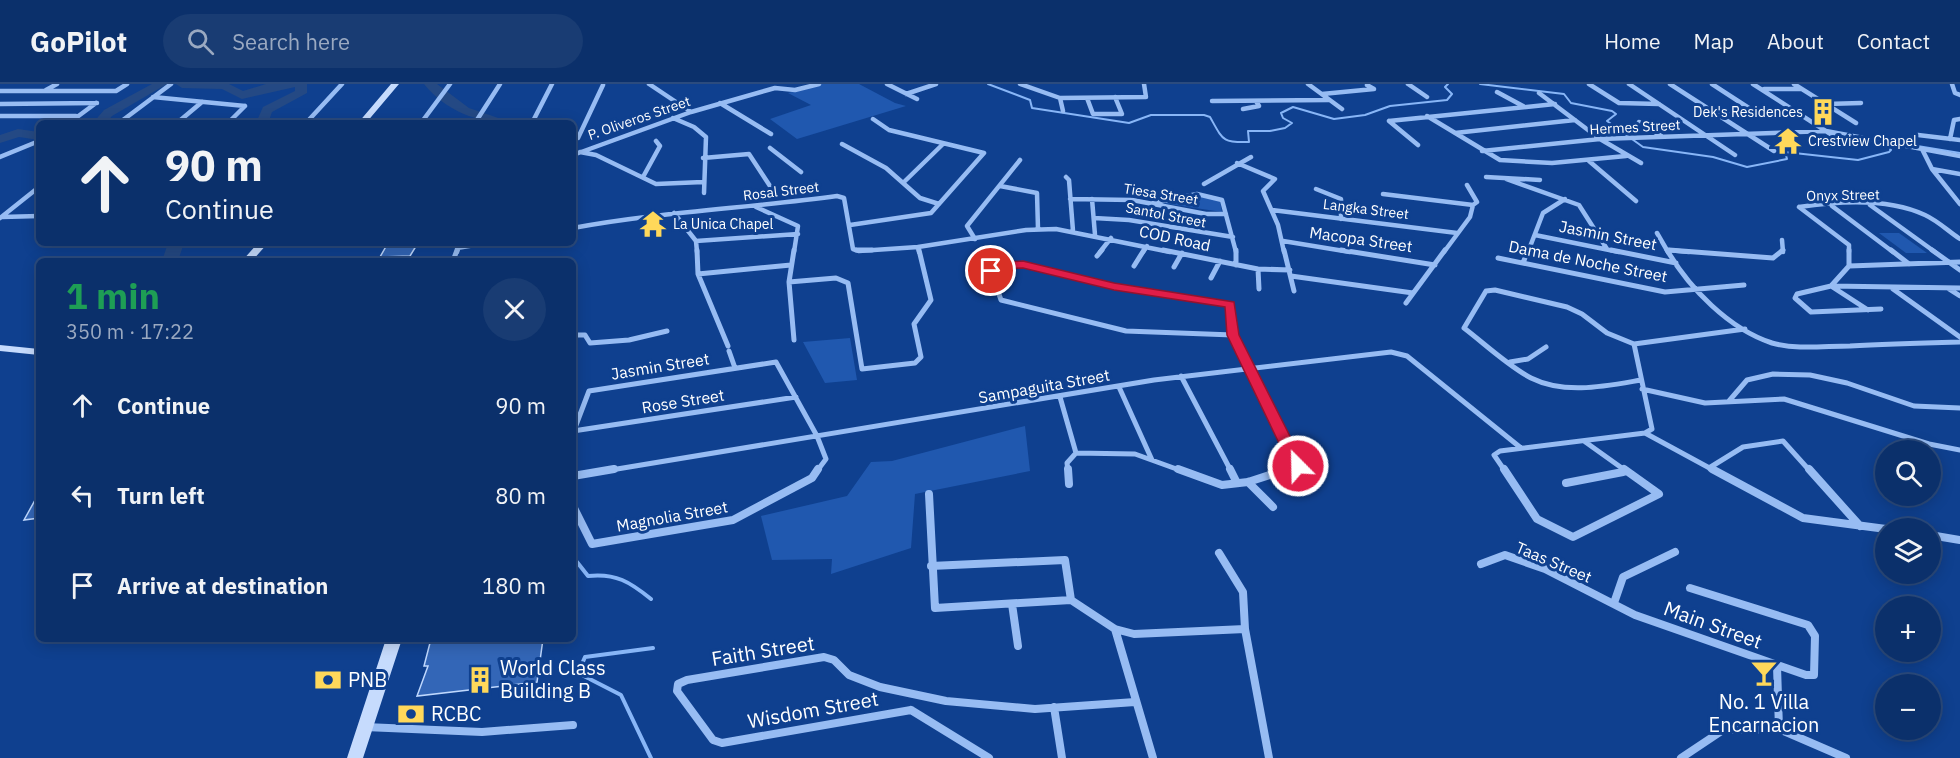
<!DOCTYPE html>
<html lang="en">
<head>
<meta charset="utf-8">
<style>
  :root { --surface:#0b306b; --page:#193c73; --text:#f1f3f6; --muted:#9aa9c1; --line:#2b4b7e }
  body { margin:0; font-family:"IBM Plex Sans",sans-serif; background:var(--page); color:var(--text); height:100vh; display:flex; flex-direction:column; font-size:22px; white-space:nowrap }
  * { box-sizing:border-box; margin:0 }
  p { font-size:20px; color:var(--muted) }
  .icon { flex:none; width:33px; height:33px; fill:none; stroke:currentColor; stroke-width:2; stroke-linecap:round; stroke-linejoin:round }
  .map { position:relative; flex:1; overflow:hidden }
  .drawer { position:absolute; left:36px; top:174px; width:540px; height:384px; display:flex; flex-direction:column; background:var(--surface); border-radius:9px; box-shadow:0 3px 15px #0003,0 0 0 2px var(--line) }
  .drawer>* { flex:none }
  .banner { position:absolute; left:36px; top:36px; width:540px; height:126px; border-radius:9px; box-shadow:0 3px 15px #0003,0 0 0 2px var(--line); background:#0b306b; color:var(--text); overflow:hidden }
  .fabs { position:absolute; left:1875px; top:356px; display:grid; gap:12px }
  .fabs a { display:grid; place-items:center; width:66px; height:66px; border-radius:50%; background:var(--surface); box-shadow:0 3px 15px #0003,0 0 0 2px var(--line); font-size:30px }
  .pin { position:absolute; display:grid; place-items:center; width:51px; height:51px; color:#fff; margin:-26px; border:3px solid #fff; border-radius:50%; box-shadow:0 2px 6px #0007 }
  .me { position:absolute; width:66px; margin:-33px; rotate:337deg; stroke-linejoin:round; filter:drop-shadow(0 0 4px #0008) }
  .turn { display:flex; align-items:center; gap:21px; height:126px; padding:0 30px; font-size:27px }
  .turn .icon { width:78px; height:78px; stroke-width:2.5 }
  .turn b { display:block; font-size:42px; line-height:51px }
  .round { display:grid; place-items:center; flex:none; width:63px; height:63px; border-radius:32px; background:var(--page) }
  .overview { display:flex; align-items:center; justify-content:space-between; height:102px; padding:0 30px }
  h1 { font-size:36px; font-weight:700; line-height:45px; color:#1e9e55 }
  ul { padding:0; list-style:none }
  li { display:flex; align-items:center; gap:18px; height:90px; padding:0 30px }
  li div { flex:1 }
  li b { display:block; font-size:22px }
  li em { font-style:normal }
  header { display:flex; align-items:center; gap:36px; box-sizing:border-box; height:84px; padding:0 30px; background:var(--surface); border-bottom:2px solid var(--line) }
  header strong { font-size:28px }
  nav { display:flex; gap:33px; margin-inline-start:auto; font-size:21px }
  .search { width:420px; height:54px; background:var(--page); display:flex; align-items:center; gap:15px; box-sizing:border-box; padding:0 21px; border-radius:33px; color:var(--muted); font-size:22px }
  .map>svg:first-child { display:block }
</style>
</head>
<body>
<header>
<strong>GoPilot</strong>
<div class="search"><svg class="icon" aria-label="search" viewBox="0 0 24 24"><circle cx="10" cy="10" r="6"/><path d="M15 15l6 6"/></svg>Search here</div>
<nav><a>Home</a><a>Map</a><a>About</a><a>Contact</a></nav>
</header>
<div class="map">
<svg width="1960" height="674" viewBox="0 0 1960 674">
  <rect width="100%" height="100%" fill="#0f408f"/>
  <path fill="#2058af" d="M821,0H859L895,19L906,22L797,55L770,35L811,21L788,9Z
    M1200,111L1220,117L1222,128L1162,119Z
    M1879,149H1899L1927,169H1906Z
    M850,254L857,296L825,299L803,258Z
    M1025,342L1030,387L915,410L911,464L831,490L832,475L772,476L761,432L847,412L871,378L892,377Z"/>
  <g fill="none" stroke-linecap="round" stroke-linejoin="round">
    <path stroke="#88b6f7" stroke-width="2" d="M988,0L1030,16L1032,24L1129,39L1151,31H1204L1210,33C1223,56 1222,59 1249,58L1248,47H1270L1285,44L1292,39L1283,34L1281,29L1293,23L1334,35L1365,31L1390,22L1447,16L1452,10L1445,3L1448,0
      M1480,0L1564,10L1571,19L1612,27L1616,30L1607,37L1643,63L1713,73L1747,83L1787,75L1785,68L1858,76L1889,68L1891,66L1886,60
      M1887,57L1960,69"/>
    <path stroke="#88b6f7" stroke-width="3" d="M573,283V289"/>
    <path stroke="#88b6f7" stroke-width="4" d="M573,478H577L588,492C616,489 630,498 651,515
      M651,674L621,611L578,589L585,573L653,564"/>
    <path fill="#244984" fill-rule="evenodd" d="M152,0H167L112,32L106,39H93L104,26Z
      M176,0H229L243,7L266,0H307V9L272,28L268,39H256L263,23L295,7V3L242,15L222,5L182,4Z
      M424,0H437L469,24L513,39C478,39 447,28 424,0Z
      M18,45L39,48V56L19,53L0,59V51Z
      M168,159H184L178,177H162Z"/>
  </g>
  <path fill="#3366b7" stroke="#bfd8fe" stroke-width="1.5" d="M388,159H418L410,172L380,173Z
    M39,409V434L24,436Z
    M431,555H543L537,598L417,612L428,582H424Z"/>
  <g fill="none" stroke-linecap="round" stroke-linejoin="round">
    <path stroke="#97bcf3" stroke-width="4.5" d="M649,0L691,28
      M887,0L917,15
      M1020,0L1060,14L1146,13L1144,0
      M1308,0L1342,25
      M1408,0L1427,13
      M1589,0L1619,19L1659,20
      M1629,0L1735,71
      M1670,0L1774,67
      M1712,0L1755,28
      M1753,0L1849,62
      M1794,0L1856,39
      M1952,0L1955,9L1960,11
      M1764,5H1801
      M46,6L57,0
      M0,7H116L127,0
      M1497,8L1523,22
      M1539,9L1600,55L1641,79
      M906,10L936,0
      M1322,10L1374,5L1367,1
      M153,13L245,22
      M1060,14L1063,27
      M1087,14L1093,30H1122L1115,13
      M1212,17L1329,16
      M720,19L771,50
      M0,20L97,19
      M1826,20L1861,19
      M1243,25L1259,22L1256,17
      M1718,31L1755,28
      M0,32H76
      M1427,32L1500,76L1552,79L1626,72
      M673,34L694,43L706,53L704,109
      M1389,37L1555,20
      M1389,37L1418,61
      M1639,38L1661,52
      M69,39L96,19
      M119,39L171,0
      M177,39L202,18
      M228,39L245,22
      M306,39L342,0
      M421,39L450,0
      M475,39L500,0
      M532,39L552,0
      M1455,49L1575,36
      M1918,51L1960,56
      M1950,55L1954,36L1960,35
      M573,56L578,54L603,1
      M842,60L886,84L920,114L939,120
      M770,64L801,88
      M1922,65L1932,85L1960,120
      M1482,67L1600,55L1826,47L1960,72
      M580,68L596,71L656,100L703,98
      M573,71L691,28L775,4L795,6L819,0
      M0,73L39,57
      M703,74L749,70L770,102
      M1589,77L1636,117
      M1237,79L1275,95L1263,107L1278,141L1284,168
      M1932,85L1960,90
      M643,93L660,62L656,57
      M1066,93L1069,96L1073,147
      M1486,93L1540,96
      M1506,95L1579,121L1607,165
      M904,98L943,60
      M1204,100L1251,73
      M1000,102L1037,109L1038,145
      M1316,105L1341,115V135
      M1383,110L1473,121
      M1070,115L1132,116L1206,130H1226
      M1092,115L1095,151
      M1153,119L1197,110L1222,116L1236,168
      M1870,121L1935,168
      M1832,122L1893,168
      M756,123L798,142L794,168
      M1799,123C1838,117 1889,114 1925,131C1938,137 1948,147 1960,155
      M1799,123L1849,161V168
      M1272,126L1457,149
      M674,129L696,157L697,168
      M2,133L39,132
      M0,134L39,103
      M1094,134L1129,136L1233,153
      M850,141L931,129L984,69L889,46L873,35
      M573,144C660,128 749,124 837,112L844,114L853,165L859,167L918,163L1026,146L1056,145L1170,168
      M1657,149L1668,168
      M1535,151L1619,168
      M975,155L967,142L1020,76
      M1782,156L1783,168
      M696,157L798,150
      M1283,157L1350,168
      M918,163L919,168
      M457,164L487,159
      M1668,166L1689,168
      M457,168L460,159
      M1100,168L1111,154
      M1143,168L1147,162
      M1444,168L1470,133L1473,121L1477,118L1467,101
      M1528,168L1543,129L1565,115"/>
    <path stroke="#97bcf3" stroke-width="5" d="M697,166L698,190L728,262
      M856,166H872
      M1163,166L1258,185L1290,186
      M1236,166V181
      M1284,166L1294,207
      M1341,166L1435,181
      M1611,166L1676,179
      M1667,166C1689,204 1729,245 1772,259C1797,266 1824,262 1850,262C1886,260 1923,259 1960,258
      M1669,166L1773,174L1783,166
      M1849,166V182L1831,202L1868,226
      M1891,166L1909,180
      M1932,166L1960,186
      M1097,172L1102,166
      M1498,174L1665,208L1744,201
      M453,177L457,166
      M1523,179L1528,166
      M1023,181L1114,203L1230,220L1233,251L1126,247L1001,216L991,187L999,182Z
      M1134,182L1144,166
      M1849,182L1960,178
      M1174,183L1182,169
      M1258,185L1259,205
      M698,190L791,181
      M1291,192L1413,209
      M1211,194L1220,177
      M789,198L836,194L848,199L862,285L915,279L921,273L914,240L931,216L919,166
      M1893,205L1960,253
      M1949,205L1960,212
      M1406,219L1445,166
      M1881,225L1811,228L1795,214L1797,210L1831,202L1960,204
      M573,251H585L590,259L629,256L667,247
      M1233,251L1298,382L1283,387
      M794,256L789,198L794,166
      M729,267L735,284
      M1510,278L1528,275L1546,263
      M1181,292L1231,387
      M1641,296C1606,302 1565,311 1531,294C1508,282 1485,260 1464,244L1486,207L1495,206L1567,223L1582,230L1607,249L1634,260L1745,245
      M1119,303L1152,376
      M1642,305L1705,319L1784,315L1929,360L1960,366
      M1060,313L1076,369
      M1729,317L1747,296L1773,290L1810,291L1847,299L1914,322L1960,324
      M573,347L796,313
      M573,349L589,307L776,278L817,352L826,375L817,387
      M1645,349L1715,387
      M1584,357L1626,387
      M1076,369L1135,370L1182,387
      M1709,384L1743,363L1783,357L1810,387
      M605,387L1154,296L1391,268L1407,272L1521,364
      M1068,387L1067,379L1076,369
      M1505,387L1494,371L1500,367L1645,349L1652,345L1634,260"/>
    <path stroke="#97bcf3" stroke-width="8" d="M1068,385L1069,400
      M1178,385L1222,401L1248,398L1288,385
      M1230,385L1237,399
      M1504,385L1537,435L1573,453L1659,410L1624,385
      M1712,385L1803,434L1886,445
      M1809,385L1860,442
      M573,392L614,385
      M1248,398L1273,423
      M1566,399L1623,388
      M929,410L935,524L1071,516
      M573,422L592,460L733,436L812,394L818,385
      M1930,451L1960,456
      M1219,469L1243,508L1245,545L1269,674
      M1481,480L1505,471L1545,485L1635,531L1806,591H1814L1815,552L1808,541L1690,504
      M931,482L1065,476L1071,516L1115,545L1134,550L1245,545
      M1614,519L1623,493L1675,468
      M1012,520L1018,562
      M1115,545L1153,674
      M1777,582L1779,645
      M1054,623L1062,674
      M911,626L722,659L713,656L677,607L678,600L687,596L824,573L834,576L849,591L880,603L946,617L1035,625L1135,618
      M911,626L989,674
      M365,643L482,648L573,641
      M1681,674L1723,646L1779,645L1846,674"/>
    <path fill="#c6dbfd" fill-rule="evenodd" d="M391,0H399L366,39H358Z
      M258,159H268L252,177H242Z
      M0,261L39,265V271L0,267Z
      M386,555H402L363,674H347Z"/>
  </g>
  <path fill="#e11d48" stroke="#92132f" stroke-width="1.5" d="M1023,177L1114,199L1234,218L1239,251L1305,382L1303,386H1292L1290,382L1227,251L1225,223L1114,206L1023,184L1001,185L991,190L985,187L995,179Z"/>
  <defs>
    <symbol id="building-bare" viewBox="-9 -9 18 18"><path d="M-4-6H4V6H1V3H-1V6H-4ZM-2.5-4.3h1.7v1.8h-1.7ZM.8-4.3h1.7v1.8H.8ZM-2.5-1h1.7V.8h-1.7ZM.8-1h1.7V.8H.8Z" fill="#ffd85a" stroke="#0f408f" stroke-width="2.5" paint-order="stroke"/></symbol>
    <symbol id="temple-bare" viewBox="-9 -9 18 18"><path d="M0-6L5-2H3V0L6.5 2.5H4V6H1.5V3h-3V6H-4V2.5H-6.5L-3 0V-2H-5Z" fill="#ffd85a" stroke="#0f408f" stroke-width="2.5" paint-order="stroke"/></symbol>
    <symbol id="bar-bare" viewBox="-9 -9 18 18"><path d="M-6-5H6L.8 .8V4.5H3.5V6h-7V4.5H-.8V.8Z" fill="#ffd85a" stroke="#0f408f" stroke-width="2.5" paint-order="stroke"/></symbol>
    <symbol id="bank-bare" viewBox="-9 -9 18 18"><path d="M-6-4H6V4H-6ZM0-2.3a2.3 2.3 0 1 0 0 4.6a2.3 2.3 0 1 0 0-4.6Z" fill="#ffd85a" stroke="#0f408f" stroke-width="2.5" paint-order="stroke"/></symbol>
  </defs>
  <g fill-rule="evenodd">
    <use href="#building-bare" x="1804" y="9" width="38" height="38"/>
    <use href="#temple-bare" x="1769" y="38" width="38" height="38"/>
    <use href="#temple-bare" x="634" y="121" width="38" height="38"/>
    <use href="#bar-bare" x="1745" y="570" width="38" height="38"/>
    <use href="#bank-bare" x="309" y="577" width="38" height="38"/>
    <use href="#building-bare" x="461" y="577" width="38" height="38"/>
    <use href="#bank-bare" x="392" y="611" width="38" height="38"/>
  </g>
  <g text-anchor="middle" stroke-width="6" stroke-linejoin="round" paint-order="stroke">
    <g font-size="14" fill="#fff" stroke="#0f408f" text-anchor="start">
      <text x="1803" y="33" text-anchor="end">Dek's Residences</text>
      <text x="1808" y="62">Crestview Chapel</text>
      <text x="673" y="145">La Unica Chapel</text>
    </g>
    <g font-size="14" fill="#fff" stroke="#0f408f">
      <text transform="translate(639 34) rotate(-19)" y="5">P. Oliveros Street</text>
      <text transform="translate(1635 43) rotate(-3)" y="5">Hermes Street</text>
      <text transform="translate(781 107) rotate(-7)" y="5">Rosal Street</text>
      <text transform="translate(1161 110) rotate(9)" y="5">Tiesa Street</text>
      <text transform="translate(1843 111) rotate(-1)" y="5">Onyx Street</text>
      <text transform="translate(1366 125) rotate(7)" y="5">Langka Street</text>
      <text transform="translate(1166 131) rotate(11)" y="5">Santol Street</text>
    </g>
    <g font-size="16" fill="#fff" stroke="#0f408f">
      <text transform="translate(1608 151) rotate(11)" y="6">Jasmin Street</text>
      <text transform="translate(1175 154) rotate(12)" y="6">COD Road</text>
      <text transform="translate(1361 155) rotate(8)" y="6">Macopa Street</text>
      <text transform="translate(1588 177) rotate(11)" y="6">Dama de Noche Street</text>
      <text transform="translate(660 282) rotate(-9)" y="6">Jasmin Street</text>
      <text transform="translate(1044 302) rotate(-10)" y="6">Sampaguita Street</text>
      <text transform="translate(683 317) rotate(-9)" y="6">Rose Street</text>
      <text transform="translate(672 432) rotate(-10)" y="6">Magnolia Street</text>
      <text transform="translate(1554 478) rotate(23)" y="6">Taas Street</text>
    </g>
    <g font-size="20" fill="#fff" stroke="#0f408f">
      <text transform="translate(1713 541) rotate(20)" y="7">Main Street</text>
      <text transform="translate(763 567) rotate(-9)" y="7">Faith Street</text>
      <text transform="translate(813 626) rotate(-10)" y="7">Wisdom Street</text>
    </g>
    <g font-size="20" fill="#fff" stroke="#0f408f" text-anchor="start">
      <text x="500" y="591">World Class<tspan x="500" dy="23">Building B</tspan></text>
      <text x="348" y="603">PNB</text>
      <text x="1764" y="625" text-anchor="middle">No. 1 Villa<tspan x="1764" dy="23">Encarnacion</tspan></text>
      <text x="431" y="637">RCBC</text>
    </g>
  </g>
</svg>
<div class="fabs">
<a><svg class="icon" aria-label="search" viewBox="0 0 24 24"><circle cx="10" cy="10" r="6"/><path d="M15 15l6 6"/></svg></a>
<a><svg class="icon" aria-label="layers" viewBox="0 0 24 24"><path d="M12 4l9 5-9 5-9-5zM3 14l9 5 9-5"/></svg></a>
<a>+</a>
<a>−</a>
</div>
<div class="pin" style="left:991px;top:187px;background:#d93025"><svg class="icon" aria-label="arrive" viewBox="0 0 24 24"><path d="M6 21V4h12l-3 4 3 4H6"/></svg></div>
<svg class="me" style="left:1298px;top:382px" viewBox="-20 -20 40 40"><circle r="17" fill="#e11d48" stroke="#fff" stroke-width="3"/><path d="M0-11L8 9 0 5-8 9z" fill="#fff"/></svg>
<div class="banner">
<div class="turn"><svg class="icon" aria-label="ahead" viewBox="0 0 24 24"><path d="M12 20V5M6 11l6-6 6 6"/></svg><div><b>90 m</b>Continue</div></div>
</div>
<section class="drawer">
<div class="overview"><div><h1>1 min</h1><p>350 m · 17:22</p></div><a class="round"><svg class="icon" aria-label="close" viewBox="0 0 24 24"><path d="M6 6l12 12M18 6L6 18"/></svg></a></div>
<ul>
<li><svg class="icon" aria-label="ahead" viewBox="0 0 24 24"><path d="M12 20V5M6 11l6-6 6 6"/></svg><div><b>Continue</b></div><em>90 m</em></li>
<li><svg class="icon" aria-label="left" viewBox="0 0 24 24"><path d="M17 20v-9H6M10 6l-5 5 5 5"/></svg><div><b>Turn left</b></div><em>80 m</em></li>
<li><svg class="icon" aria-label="arrive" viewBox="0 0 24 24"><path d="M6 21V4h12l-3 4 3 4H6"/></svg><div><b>Arrive at destination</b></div><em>180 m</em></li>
</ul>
</section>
</div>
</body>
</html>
